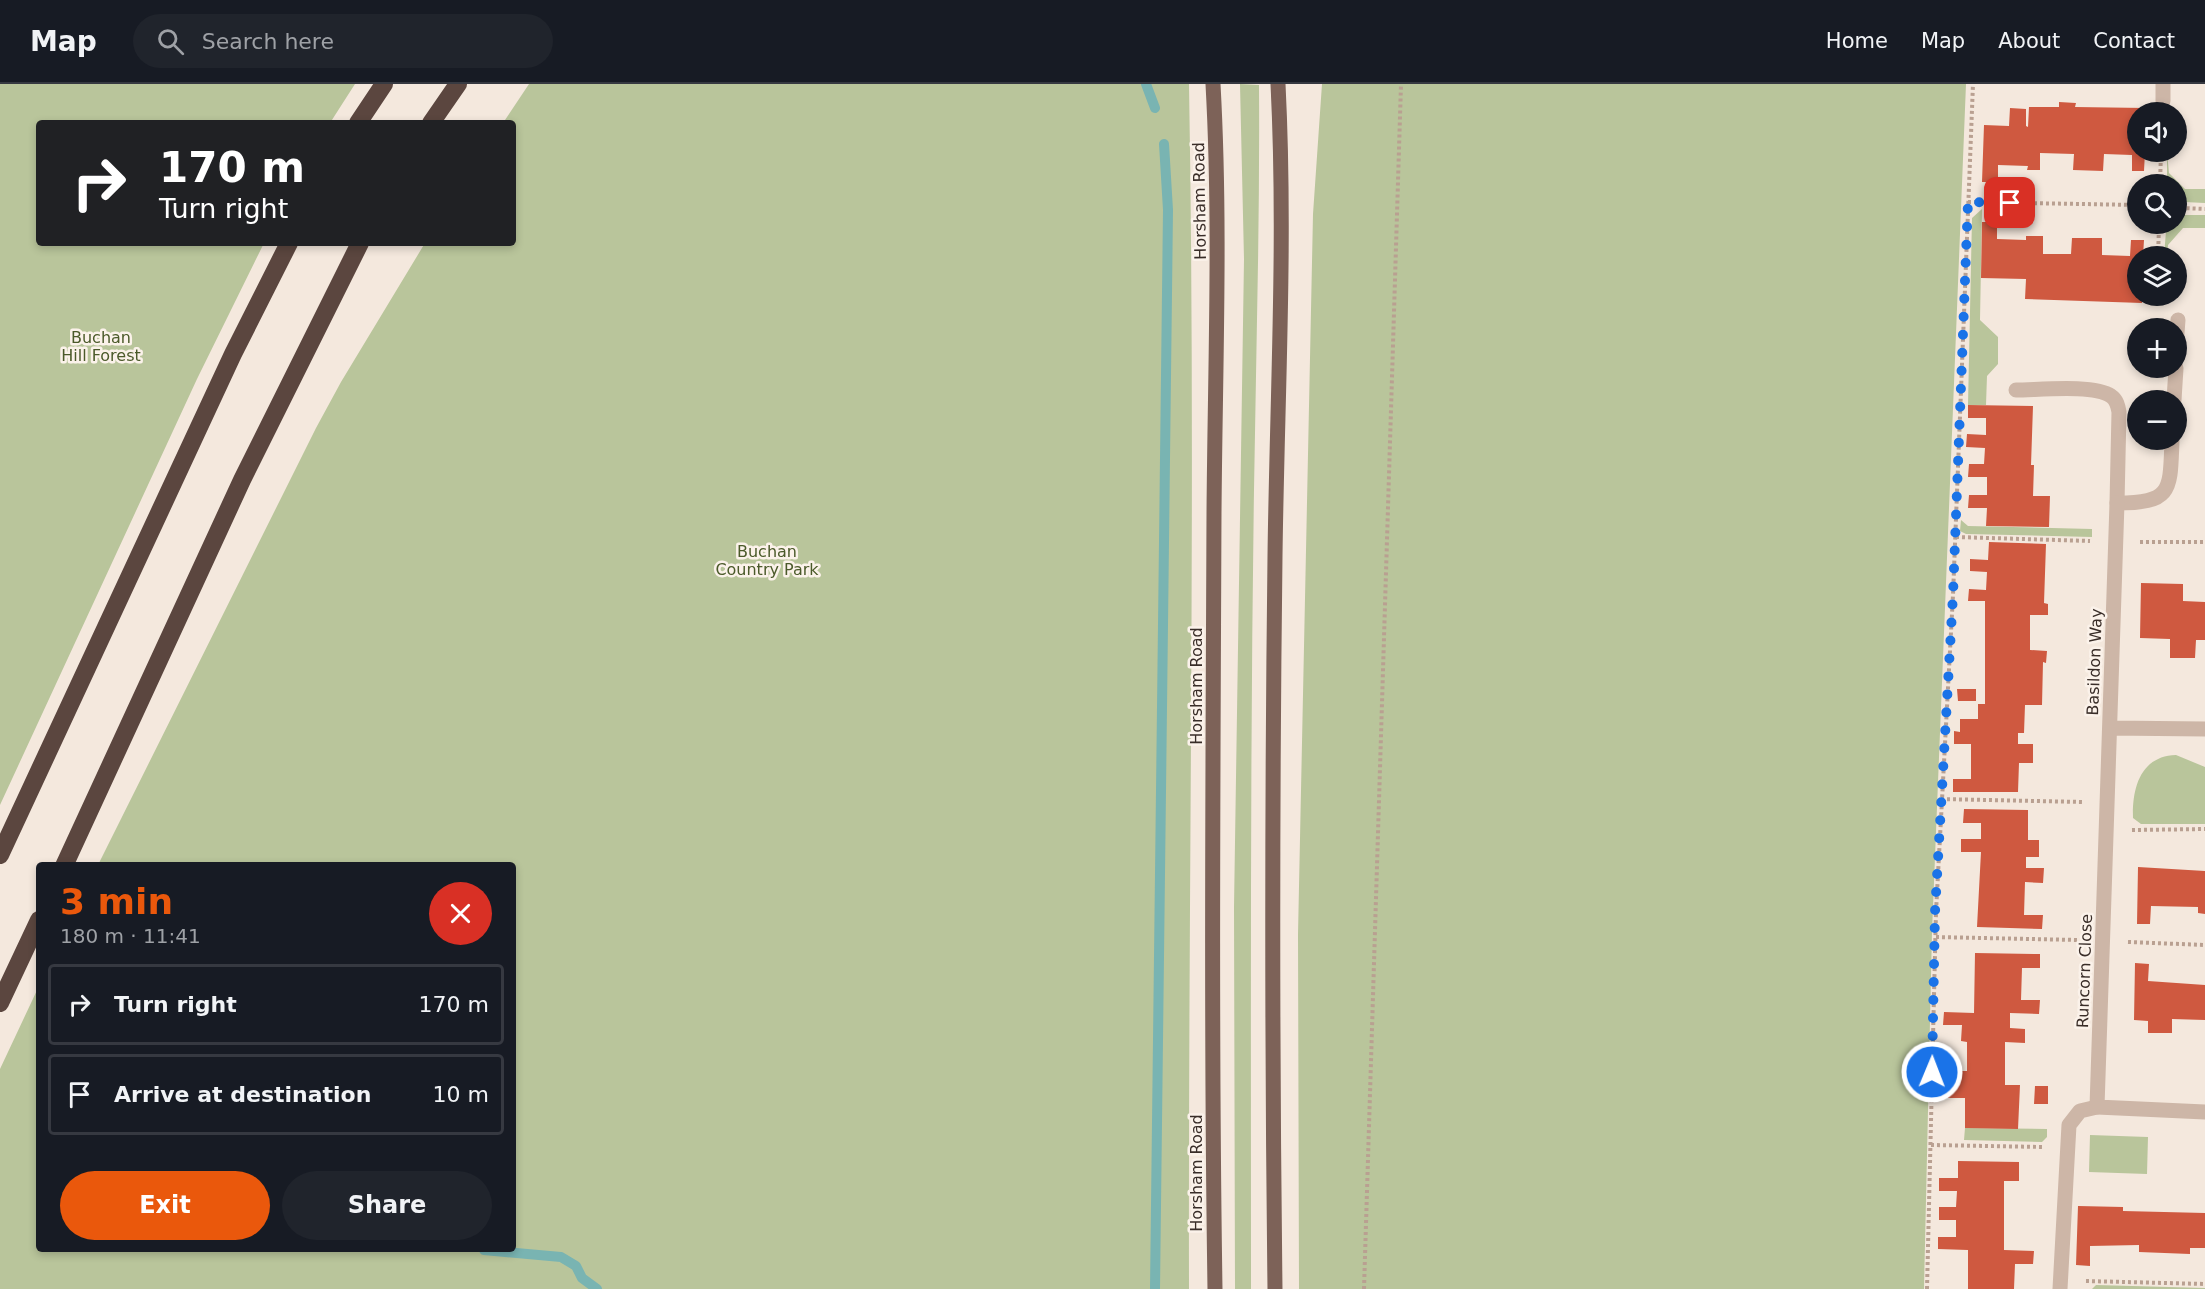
<!DOCTYPE html>
<html lang="en">
<head>
<meta charset="utf-8">
<style>
  :root { --surface:#171b24; --page:#20242c; --text:#f1f3f6; --muted:#9ea1a6; --line:#363941; --accent:#ea580c }
  body { margin:0; font-family:"DejaVu Sans",sans-serif; background:var(--page); color:var(--text); height:100vh; display:flex; flex-direction:column; font-size:22px; white-space:nowrap }
  * { box-sizing:border-box; margin:0 }
  p { font-size:20px; color:var(--muted) }
  .icon { flex:none; width:33px; height:33px; fill:none; stroke:currentColor; stroke-width:2; stroke-linecap:round; stroke-linejoin:round }
  .map { position:relative; flex:1; overflow:hidden }
  .panel { position:absolute; left:36px; top:778px; width:480px; height:390px; display:flex; flex-direction:column; background:var(--surface); border-radius:6px; box-shadow:0 3px 9px #0003 }
  .panel>* { flex:none }
  .guide { position:absolute; left:36px; top:36px; width:480px; height:126px; border-radius:6px; box-shadow:0 3px 9px #0003; background:#202124; color:#fff; overflow:hidden }
  .buttons { position:absolute; left:2127px; top:18px; display:grid; gap:12px }
  .buttons a { display:grid; place-items:center; width:60px; height:60px; border-radius:50%; background:var(--surface); box-shadow:0 3px 9px #0003; font-size:30px }
  .pin { position:absolute; display:grid; place-items:center; width:51px; height:51px; color:#fff; margin:-26px; border-radius:12px; box-shadow:0 3px 9px #0006 }
  .me { position:absolute; width:66px; margin:-33px; rotate:1deg; stroke-linejoin:round; filter:drop-shadow(0 0 4px #0008) }
  .turn { display:flex; align-items:center; gap:21px; height:126px; padding:0 24px; font-size:27px }
  .turn .icon { width:78px; height:78px; stroke-width:2.5 }
  .turn b { display:block; font-size:42px; line-height:51px }
  .round { display:grid; place-items:center; flex:none; width:63px; height:63px; border-radius:32px; background:var(--page) }
  .head { display:flex; align-items:center; justify-content:space-between; height:102px; padding:0 24px }
  h1 { font-size:36px; font-weight:700; line-height:45px; color:var(--accent) }
  .primary-button { display:flex; gap:12px; margin-top:auto; padding:12px 24px }
  .primary-button a { flex:1; height:69px; border-radius:36px; background:var(--accent); color:#fff; font-size:24px; font-weight:700; line-height:69px; text-align:center }
  .primary-button a+a { background:var(--page); color:var(--text) }
  ul { padding:0; list-style:none }
  li { display:flex; align-items:center; gap:18px; height:81px; margin:0 12px 9px; padding:0 12px; border:3px solid var(--line); border-radius:6px }
  li div { flex:1 }
  li b { display:block; font-size:22px }
  li em { font-style:normal }
  header { display:flex; align-items:center; gap:36px; box-sizing:border-box; height:84px; padding:0 30px; background:var(--surface); border-bottom:2px solid var(--line) }
  header strong { font-size:28px }
  nav { display:flex; gap:33px; margin-inline-start:auto; font-size:21px }
  .search { width:420px; height:54px; background:var(--page); display:flex; align-items:center; gap:15px; box-sizing:border-box; padding:0 21px; border-radius:33px; color:var(--muted); font-size:22px }
  .map>svg:first-child { display:block }
</style>
</head>
<body>
<header>
<strong>Map</strong>
<div class="search"><svg class="icon" aria-label="search" viewBox="0 0 24 24"><circle cx="10" cy="10" r="6"/><path d="M15 15l6 6"/></svg>Search here</div>
<nav><a>Home</a><a>Map</a><a>About</a><a>Contact</a></nav>
</header>
<div class="map">
<svg width="2205" height="1205" viewBox="0 0 2205 1205">
  <rect width="100%" height="100%" fill="#f4e8dd"/>
  <path fill="#b9c59b" d="M0,0H355L330,39H39V159H264L197,295L0,721Z
    M529,0H1189C1196,402 1188,803 1189,1205H0V985L39,902V1166H513V782L98,781L316,344L341,298L425,159H513V39H503Z
    M1240,0L1259,1C1260,136 1256,271 1254,406C1250,672 1251,939 1251,1205H1235L1234,823L1244,175Z
    M1322,0H1966L1932,848L1924,1205H1299L1298,851L1313,130Z
    M2167,68L2169,89L2185,105H2205V119L2184,118L2177,112L2176,100H2167Z
    M1982,125L1980,236L1998,253V280L1987,292L1986,321H1968L1972,134Z
    M2182,131H2205V144H2183L2168,161L2167,172H2164L2166,147L2176,140Z
    M1961,436L1968,442L2092,445V453L1966,450L1960,447Z
    M2176,671L2205,683V740H2141L2133,734C2132,705 2140,672 2176,671Z
    M1965,1044L2047,1045V1053L2042,1058L1964,1056Z
    M2090,1051L2148,1053L2147,1090L2089,1088Z
    M2096,1201L2205,1204V1205H2092Z"/>
  <g fill="none" stroke-linecap="round" stroke-linejoin="round">
    <path stroke="#79b4b2" stroke-width="10" d="M1146,0L1155,24
      M484,1166L561,1173L576,1182L582,1194L597,1205
      M1155,1205L1168,126L1164,60"/>
  </g>
  <path fill="#cf5940" d="M2059,18L2076,19L2075,23L2146,24V28H2138V68H2145L2144,87H2132V71L2104,70L2103,87L2073,86L2074,70L2040,69V86H2027L2028,82L1998,81V98H1982L1984,41L2009,42L2010,24L2026,25V42L2028,43L2029,23H2059Z
    M1982,138H1997V155L2026,156V152H2043V170H2071L2072,154H2102V171L2130,172L2131,156H2144L2143,172H2138V212H2142V219L2025,215L2026,195L1981,194Z
    M1968,321L2033,322L2031,381H2034L2033,412H2050L2049,443L1986,442L1987,424H1968L1969,411H1987V393H1968L1969,380H1984L1985,364L1966,363L1967,350L1986,351V334H1968Z
    M1989,458L2046,460L2044,519L2048,520V531H2030V566L2047,567L2046,579L2043,578L2042,621H2025L2024,649H2018V660H2033V679H2019L2018,708H1953V695H1971V660H1954V647L1960,648V635H1978V620H1985V517H1968L1969,505L1986,506L1987,488L1970,487V475L1988,476Z
    M2141,499L2183,500V517L2205,518V556H2196L2195,574H2170V555L2140,554Z
    M1957,605H1976V617H1958Z
    M1964,725L2028,726V756H2039V773H2026V784H2044L2043,799L2025,798L2024,831H2043L2042,845L1977,843L1981,768H1961V755H1981V739H1963Z
    M2138,783L2205,787V830L2198,829V823L2151,822L2150,840H2137Z
    M1975,869L2040,870V884H2022L2021,916H2040L2039,930L2010,929V944L2025,945V959L2005,958V1001H2020L2018,1045L1965,1044V1014H1948V987H1967V958L1961,957L1962,941H1943L1944,928L1974,929Z
    M2135,879L2149,880L2148,897L2205,901V936L2172,935V949H2148V937L2134,936Z
    M2035,1002H2048V1020H2034Z
    M1958,1077L2019,1078V1097H2004V1166L2034,1167L2033,1180H2015L2014,1205H1968V1166L1938,1165V1153H1956V1136H1939V1123H1956L1957,1107H1939V1094H1958Z
    M2078,1122L2123,1123V1127L2205,1129V1164H2190V1170L2139,1168V1161L2090,1162V1182L2076,1181Z"/>
  <g fill="none" stroke-linecap="round" stroke-linejoin="round">
    <path stroke="#b9a091" stroke-width="4" stroke-dasharray="3 3" stroke-linecap="butt" d="M2160,100L2161,68
      M1968,118L2138,121
      M2176,128L2181,124L2205,125
      M2156,140L2159,143L2163,140
      M2158,172L2159,143
      M2157,212L2158,222
      M1956,453L2090,457
      M2140,458H2205
      M1941,715L2083,718
      M2132,746L2205,745
      M1936,853L2078,856
      M2128,858L2205,861
      M1931,1061L2043,1063
      M2086,1197L2205,1200
      M1364,1205L1401,0
      M1927,1205L1936,828L1953,511L1973,0"/>
    <path stroke="#cdb6a7" stroke-width="15" d="M2163,17V0
      M2176,262L2178,236
      M2016,306C2038,306 2094,300 2111,312C2117,316 2118,322 2119,328L2117,419C2173,419 2170,406 2172,356
      M2174,316L2176,284
      M2060,1205L2069,1041L2080,1027L2097,1023"/>
    <path stroke="#cdb6a7" stroke-width="15" d="M2117,419L2097,1023L2205,1028
      M2110,644L2205,645"/>
    <path stroke="#7d6258" stroke-width="15" d="M1213,0C1221,143 1215,286 1214,430C1213,688 1211,947 1215,1205
      M1275,1205C1272,961 1272,716 1275,472C1277,315 1286,157 1278,0"/>
    <path stroke="#5b463f" stroke-width="18" d="M358,39L384,0
      M431,39L458,0
      M0,771L233,270L289,159
      M64,782L242,396L360,159
      M0,919L39,836"/>
  </g>
  <g fill="none" stroke-linecap="round" stroke-linejoin="round">
    <path stroke="#1a73e8" stroke-width="10" stroke-dasharray="0 18" d="M1932,988L1935,828L1953,511L1968,118L2010,119"/>
  </g>
  <g text-anchor="middle" stroke-width="5" stroke-linejoin="round" paint-order="stroke">
    <g font-size="16" fill="#392d28" stroke="#fbf2ea">
      <text transform="translate(1199 117) rotate(-91)" y="6">Horsham Road</text>
      <text transform="translate(2094 578) rotate(-88)" y="6">Basildon Way</text>
      <text transform="translate(1196 602) rotate(-90)" y="6">Horsham Road</text>
      <text transform="translate(2084 887) rotate(-88)" y="6">Runcorn Close</text>
      <text transform="translate(1196 1089) rotate(-90)" y="6">Horsham Road</text>
    </g>
    <g font-size="16" fill="#4b5a2a" stroke="#fbf2ea">
      <text x="101" y="259">Buchan<tspan x="101" dy="18">Hill Forest</tspan></text>
      <text x="767" y="473">Buchan<tspan x="767" dy="18">Country Park</tspan></text>
    </g>
  </g>
</svg>
<div class="buttons">
<a><svg class="icon" aria-label="sound" viewBox="0 0 24 24"><path d="M4 9h4l5-4v14l-5-4H4zM17 9q2 3 0 6"/></svg></a>
<a><svg class="icon" aria-label="search" viewBox="0 0 24 24"><circle cx="10" cy="10" r="6"/><path d="M15 15l6 6"/></svg></a>
<a><svg class="icon" aria-label="layers" viewBox="0 0 24 24"><path d="M12 4l9 5-9 5-9-5zM3 14l9 5 9-5"/></svg></a>
<a>+</a>
<a>−</a>
</div>
<div class="pin" style="left:2010px;top:119px;background:#d93025"><svg class="icon" aria-label="arrive" viewBox="0 0 24 24"><path d="M6 21V4h12l-3 4 3 4H6"/></svg></div>
<svg class="me" style="left:1932px;top:988px" viewBox="-20 -20 40 40"><circle r="17" fill="#1a73e8" stroke="#fff" stroke-width="3"/><path d="M0-11L8 9 0 5-8 9z" fill="#fff"/></svg>
<div class="guide">
<div class="turn"><svg class="icon" aria-label="right" viewBox="0 0 24 24"><path d="M7 20v-9h11M14 6l5 5-5 5"/></svg><div><b>170 m</b>Turn right</div></div>
</div>
<section class="panel">
<div class="head"><div><h1>3 min</h1><p>180 m · 11:41</p></div><a class="round" style="background:#d93025;color:#fff"><svg class="icon" aria-label="close" viewBox="0 0 24 24"><path d="M6 6l12 12M18 6L6 18"/></svg></a></div>
<ul>
<li><svg class="icon" aria-label="right" viewBox="0 0 24 24"><path d="M7 20v-9h11M14 6l5 5-5 5"/></svg><div><b>Turn right</b></div><em>170 m</em></li>
<li><svg class="icon" aria-label="arrive" viewBox="0 0 24 24"><path d="M6 21V4h12l-3 4 3 4H6"/></svg><div><b>Arrive at destination</b></div><em>10 m</em></li>
</ul>
<div class="primary-button"><a>Exit</a><a>Share</a></div>
</section>
</div>
</body>
</html>
